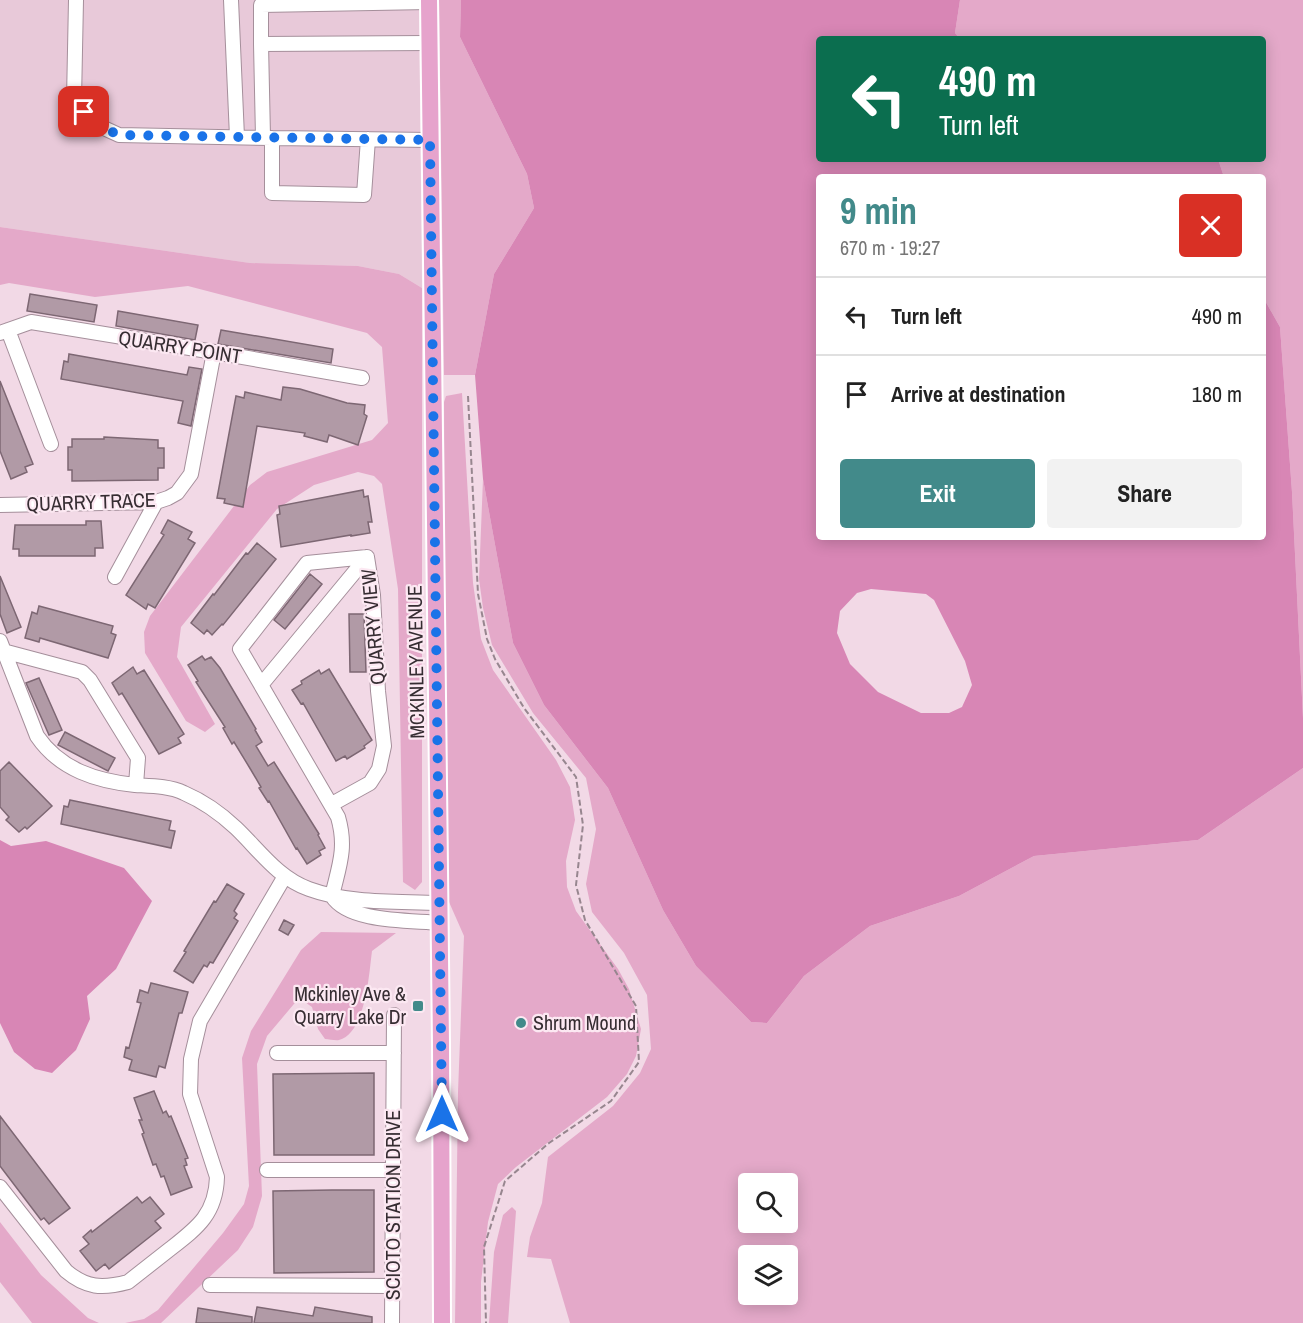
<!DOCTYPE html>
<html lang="en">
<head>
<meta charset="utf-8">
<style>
  :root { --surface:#fff; --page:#f2f2f2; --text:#222; --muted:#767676; --line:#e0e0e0; --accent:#428a8a }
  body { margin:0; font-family:"Archivo Narrow",sans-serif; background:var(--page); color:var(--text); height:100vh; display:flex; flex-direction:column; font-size:22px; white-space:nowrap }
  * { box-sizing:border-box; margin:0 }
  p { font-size:20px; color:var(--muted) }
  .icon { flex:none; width:33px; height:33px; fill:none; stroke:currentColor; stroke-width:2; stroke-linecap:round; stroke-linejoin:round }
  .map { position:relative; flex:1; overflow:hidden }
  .drawer { position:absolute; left:816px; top:174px; width:450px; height:366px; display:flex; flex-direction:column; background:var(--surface); border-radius:6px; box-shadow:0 3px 15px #0003 }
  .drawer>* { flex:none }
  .top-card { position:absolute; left:816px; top:36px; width:450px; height:126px; border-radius:6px; box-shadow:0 3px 15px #0003; background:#0b6e4f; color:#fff; overflow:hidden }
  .controls { position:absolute; left:738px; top:1173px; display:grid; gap:12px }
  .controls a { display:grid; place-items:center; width:60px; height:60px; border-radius:6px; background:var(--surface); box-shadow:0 3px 15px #0003; font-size:30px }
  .pin { position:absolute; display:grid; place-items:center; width:51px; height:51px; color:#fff; margin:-26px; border-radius:12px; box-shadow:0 3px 9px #0006 }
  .me { position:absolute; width:66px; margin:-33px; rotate:0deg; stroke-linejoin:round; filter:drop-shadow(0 0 4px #0008) }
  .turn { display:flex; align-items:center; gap:21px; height:126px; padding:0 24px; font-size:27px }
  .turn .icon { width:78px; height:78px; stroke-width:2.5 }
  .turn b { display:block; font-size:42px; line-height:51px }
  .round { display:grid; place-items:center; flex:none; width:63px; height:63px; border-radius:6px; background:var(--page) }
  .overview { display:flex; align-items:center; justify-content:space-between; height:102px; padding:0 24px }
  h1 { font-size:36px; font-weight:800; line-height:45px; color:var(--accent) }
  .button { display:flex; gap:12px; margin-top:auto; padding:12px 24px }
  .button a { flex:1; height:69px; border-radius:6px; background:var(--accent); color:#fff; font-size:24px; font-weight:800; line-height:69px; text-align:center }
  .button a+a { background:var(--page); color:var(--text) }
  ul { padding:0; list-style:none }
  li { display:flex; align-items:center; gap:18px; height:78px; padding:0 24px; border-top:2px solid var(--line) }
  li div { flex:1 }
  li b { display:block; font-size:22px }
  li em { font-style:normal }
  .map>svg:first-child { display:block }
</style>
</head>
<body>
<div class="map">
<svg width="1303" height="1323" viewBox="0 0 1303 1323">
  <rect width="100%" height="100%" fill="#f2d9e6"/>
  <path fill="#e8c9d9" d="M0,0H419L422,288L399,274L358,266L250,263L0,227Z"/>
  <path fill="#e4a9c9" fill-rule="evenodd" d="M439,0H461L460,37L527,174L534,208L494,274L475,375H444Z
    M960,0H1303V718L1292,492L1280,327L1263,297V177H1224L1218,159H1263V39H960L955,33Z
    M0,227L250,263L358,266L399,274L422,288V882L415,890L403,882L398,589L382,484L374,476L358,472L314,485L277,509L181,627L177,657L215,724L205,732L186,721L145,653L144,632L150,616L250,485L267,472L372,440L388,423L382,347L367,333L188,286L95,297L9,283L0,285Z
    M462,393L473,583L481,639L493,670L556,760L570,787L575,820L566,861L567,887L576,911L618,969L629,989L641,1029L636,1056L627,1074L607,1097L516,1167L498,1184L488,1222L481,1282V1323H455L458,1092L464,936L449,902L445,628L444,402L446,396Z
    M483,479L513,643L544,705L608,788L663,910L696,966L751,1022L767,1023L804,976L870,926L959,896L1034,856L1198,840L1303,768V1323H570L551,1259L527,1257L530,1237L542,1203L548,1157L613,1106L640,1073L651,1049L647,995L624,953L592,912L586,884L596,829L586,778L533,713L492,645L483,608L479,579ZM748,1184H788V1222H748ZM748,1256H788V1294H748Z
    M321,932L396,933L372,951C369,973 366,1033 339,1040C336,1041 329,1039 325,1039L318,1029L312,1007L299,998L267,1036L257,1064L262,1196L253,1227L238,1250L161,1323H125L144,1319L158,1310L223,1233L244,1204L249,1186L242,1058L251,1031L301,950Z
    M512,1207L516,1211L508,1323H489L494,1252L503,1215Z
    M0,1222L41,1275L88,1318L99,1323H32L0,1282Z"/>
  <path fill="#d886b5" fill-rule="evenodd" d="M461,0H960L955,33L960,39H819V159H1218L1224,177H819V537H1263V297L1280,327L1292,492L1303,718V768L1198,840L1034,856L959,896L870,926L804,976L767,1023L751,1022L696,966L663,910L608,788L544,705L513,643L483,479L475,375L494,274L534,208L527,174L460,37ZM871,589L926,594L934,600L965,661L972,685L962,707L949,713H921L878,692L850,664L837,633L840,611L857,593Z
    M0,840L11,846L46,841L124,868L152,901L116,969L87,996L90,1019L76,1050L52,1073L35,1069L14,1052L0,1023Z"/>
  <path fill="#b19aa6" stroke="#7d6773" stroke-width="1.5" d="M30,294L97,305L94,322L27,311Z
    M118,311L198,325L195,340L116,326Z
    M221,330L333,349L331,363L218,344Z
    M69,354L187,375L189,367L202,369L191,426L178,423L183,401L61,379L64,361L68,362Z
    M0,381L33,464L25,467L27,472L11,479L0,451Z
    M283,387L300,389L347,403L365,405L364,414L367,416L358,445L329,435L327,442L304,436L305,433L257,426L243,507L224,503L225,499L217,498L236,396L244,398L245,392L281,400Z
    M104,437L158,440V448H164V468H158V480L72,481V470H68V447H72V439H104Z
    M363,490L364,497L368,496L372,522H368L370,533L351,536V535L281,547L277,515L280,514L279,506Z
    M168,520L192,532L188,539L195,543L155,608L148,604L146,609L126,595L164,535L161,533Z
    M86,521H101L103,548H95V556H19V549H13L15,525H86Z
    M257,543L276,559L223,625L222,624L212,635L207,630L204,634L191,623L213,594L214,595L246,553L248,554Z
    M310,574L322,584L285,629L274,620Z
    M0,576L21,627L7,633L0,614Z
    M39,606L113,626L111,633L116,635L108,658L40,638L39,642L25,638L32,612L37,614Z
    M349,614H364L366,672H350Z
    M202,656L205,660L211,657L220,668L256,729L255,730L262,742L256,746L268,766L274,762L319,834L318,835L325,848L319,851L321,855L307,864L297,848L296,849L269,801L268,802L259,788L261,787L251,770L234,742L232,744L223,728L225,727L196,682L198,681L188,665Z
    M133,667L137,674L144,670L184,734L178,738L181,743L159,754L122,693L119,695L112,683Z
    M329,669L372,740L364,746L365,748L347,759L345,756L336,761L303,703L301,704L292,690L302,684L301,681L319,670L321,674Z
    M39,678L62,730L49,735L26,683Z
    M65,732L115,758L108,771L58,745Z
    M9,762L52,806L27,829L25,827L19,832L6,820L9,817L0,807V771Z
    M70,800L171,821L169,830L175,831L171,848L61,824L64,806L68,807Z
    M227,884L244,894L234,911L237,914L234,918L238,921L213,963L210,962L207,967L204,965L193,983L174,971L186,952L184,951L214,901L216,902Z
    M284,920L294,925L288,935L279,930Z
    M151,983L188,992L182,1013H179L165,1068L159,1066L156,1077L129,1070L132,1060L124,1057L126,1047L129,1048L141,1003L137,1002L140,990L148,993Z
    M374,1073V1155H274L273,1074Z
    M154,1091L163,1113L166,1111L169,1117L171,1116L188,1158L185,1159L187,1165L184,1166L192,1187L171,1195L164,1176L161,1177L156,1164L153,1165L142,1134L144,1133L139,1120H142L134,1098Z
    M0,1116L70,1208L49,1224L44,1218L41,1220L0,1166Z
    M332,1190H374V1272L274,1273L273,1191Z
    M137,1197L142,1203L150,1197L164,1214L155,1221L161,1228L109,1269L105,1264L96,1271L80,1251L89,1244L83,1237L91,1230L92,1232Z
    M257,1307L313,1316L315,1307L372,1317V1323H254Z
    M198,1308L252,1317V1323H196Z"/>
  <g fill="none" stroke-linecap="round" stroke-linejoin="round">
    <defs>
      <path id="minor" d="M76,0L74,100L95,124L119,135L272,138
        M231,0L237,137
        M261,44V5L429,2
        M263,137L261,44L429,43
        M368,139L364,195L272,193V138L431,140
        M8,330L51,444
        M0,333L31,322L214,352L362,378
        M0,505L156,502L168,498L177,493L191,474L214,352
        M115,577L156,502
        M0,641L37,736C60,770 97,781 135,785C151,786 169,786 184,793C205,802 220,813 236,828C259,850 278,878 309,889C350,904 396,901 439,903
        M3,651L82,672L90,680L138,758L136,785
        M261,685L367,557
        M332,804L370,783L379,769L384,746L378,691L373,595L367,557
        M332,896C339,866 347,848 338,817L240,649L307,563L367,557
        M332,896C349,923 410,920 440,923
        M277,1053H394
        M267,1170H393
        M0,1187L66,1271C86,1288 102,1289 128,1282C142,1271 156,1260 170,1249C197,1228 216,1214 217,1177L190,1094L191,1059L200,1021L285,876
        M210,1285L392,1286
        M392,1323L394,1015"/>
      <path id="major" d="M429,0L441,1044L442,1323"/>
    </defs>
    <use href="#minor" stroke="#a58f9b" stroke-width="16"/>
    <use href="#major" stroke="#fff" stroke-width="20"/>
    <path stroke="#97868f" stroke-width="2" stroke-dasharray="6 3" stroke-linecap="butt" d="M468,396L478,594L487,639L495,659L524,708L576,777L583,825L576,885L585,920L636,1006L639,1062L611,1101L549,1143L505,1181L484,1247L486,1323"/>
    <use href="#minor" stroke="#fff" stroke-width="14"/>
    <use href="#major" stroke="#e6a3cc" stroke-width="16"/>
  </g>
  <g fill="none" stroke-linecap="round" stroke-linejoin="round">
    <path stroke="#1a73e8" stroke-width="10" stroke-dasharray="0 18" d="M84,112L95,124L119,135L430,140L442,1114"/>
  </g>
  <g fill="#428a8a" stroke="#fce8f2" stroke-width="2">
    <rect x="412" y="1000" width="12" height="12" rx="3"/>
    <circle cx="521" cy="1023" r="6"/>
  </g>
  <g text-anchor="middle" stroke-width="4.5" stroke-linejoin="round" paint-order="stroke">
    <g font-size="20" fill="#362d32" stroke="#fce8f2">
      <text transform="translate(180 347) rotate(9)" y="7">QUARRY POINT</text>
      <text transform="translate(91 502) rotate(-2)" y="7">QUARRY TRACE</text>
      <text transform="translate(373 627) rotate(-95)" y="7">QUARRY VIEW</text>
      <text transform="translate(416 662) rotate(-91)" y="7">MCKINLEY AVENUE</text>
      <text transform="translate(393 1205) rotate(-90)" y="7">SCIOTO STATION DRIVE</text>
    </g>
    <g font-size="20" fill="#362d32" stroke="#fce8f2" text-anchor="end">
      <text x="406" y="1001">Mckinley Ave &amp;<tspan x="406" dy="23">Quarry Lake Dr</tspan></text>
      <text x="533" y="1030" text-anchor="start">Shrum Mound</text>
    </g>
  </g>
</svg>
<div class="controls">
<a><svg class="icon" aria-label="search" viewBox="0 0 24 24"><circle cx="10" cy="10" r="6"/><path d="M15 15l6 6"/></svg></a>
<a><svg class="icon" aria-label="layers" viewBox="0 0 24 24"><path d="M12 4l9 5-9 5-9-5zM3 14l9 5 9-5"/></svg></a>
</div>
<div class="pin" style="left:84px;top:112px;background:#d93025"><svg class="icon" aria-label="arrive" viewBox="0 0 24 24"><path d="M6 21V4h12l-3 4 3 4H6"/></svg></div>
<svg class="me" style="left:442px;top:1114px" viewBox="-20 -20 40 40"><path d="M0-17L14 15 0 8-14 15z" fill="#1a73e8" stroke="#fff" stroke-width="4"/></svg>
<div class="top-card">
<div class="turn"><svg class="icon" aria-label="left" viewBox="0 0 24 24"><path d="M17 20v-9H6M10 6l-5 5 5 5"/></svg><div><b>490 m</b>Turn left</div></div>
</div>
<section class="drawer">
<div class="overview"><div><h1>9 min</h1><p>670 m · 19:27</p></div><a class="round" style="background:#d93025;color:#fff"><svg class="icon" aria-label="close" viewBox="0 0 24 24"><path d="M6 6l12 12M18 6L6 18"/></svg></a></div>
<ul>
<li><svg class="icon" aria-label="left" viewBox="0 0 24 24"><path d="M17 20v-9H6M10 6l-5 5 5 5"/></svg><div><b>Turn left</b></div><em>490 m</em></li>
<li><svg class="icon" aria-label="arrive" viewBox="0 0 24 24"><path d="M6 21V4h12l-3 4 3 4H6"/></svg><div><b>Arrive at destination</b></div><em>180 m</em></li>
</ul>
<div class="button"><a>Exit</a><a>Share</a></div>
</section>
</div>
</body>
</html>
